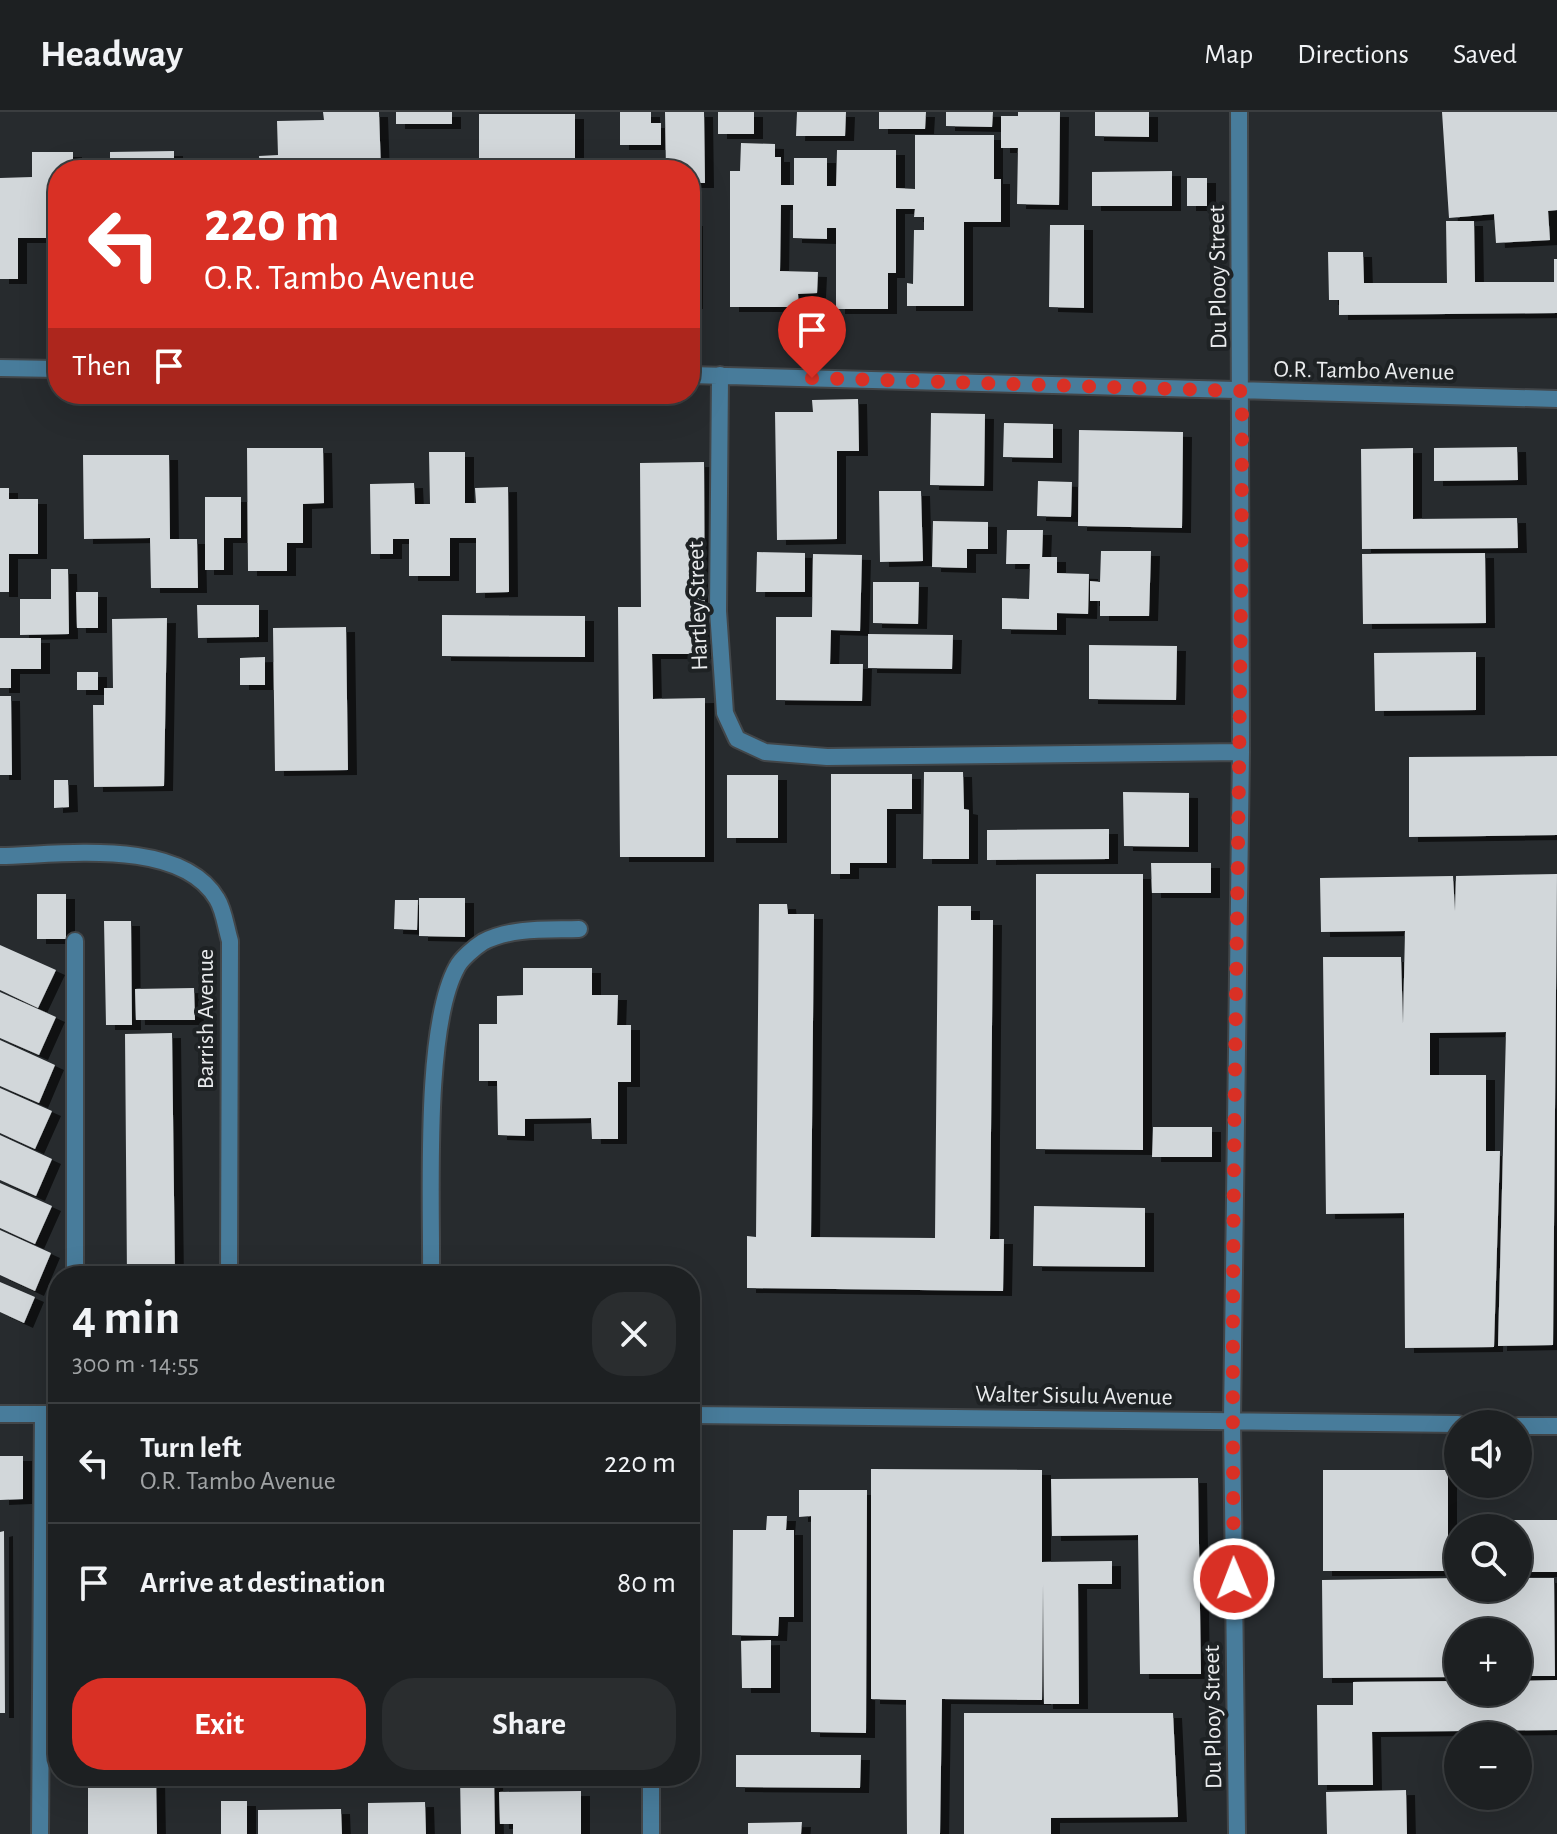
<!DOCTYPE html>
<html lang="en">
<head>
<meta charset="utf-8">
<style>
  :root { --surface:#1d2022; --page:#2a2d2f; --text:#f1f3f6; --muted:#a0a3a5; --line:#3b3e40; --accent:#d93025 }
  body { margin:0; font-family:"Alegreya Sans",sans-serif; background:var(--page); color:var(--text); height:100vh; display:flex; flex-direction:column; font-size:30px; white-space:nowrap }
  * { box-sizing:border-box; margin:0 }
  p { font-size:26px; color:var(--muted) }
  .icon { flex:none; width:44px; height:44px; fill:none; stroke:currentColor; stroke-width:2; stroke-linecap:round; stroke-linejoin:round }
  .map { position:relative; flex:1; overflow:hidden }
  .side { position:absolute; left:48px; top:1154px; width:652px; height:520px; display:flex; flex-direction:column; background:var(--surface); border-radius:32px; box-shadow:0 8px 32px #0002,0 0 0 2px var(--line) }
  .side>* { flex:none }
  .banner { position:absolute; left:48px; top:48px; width:652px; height:244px; border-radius:32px; box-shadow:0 8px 32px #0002,0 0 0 2px var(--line); background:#d93025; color:#fff; overflow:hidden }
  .buttons { position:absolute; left:1444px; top:1298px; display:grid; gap:16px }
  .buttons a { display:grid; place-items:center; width:88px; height:88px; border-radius:50%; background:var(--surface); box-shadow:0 8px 32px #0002,0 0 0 2px var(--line); font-size:40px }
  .pin { position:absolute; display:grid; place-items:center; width:68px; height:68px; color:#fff; margin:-82px -34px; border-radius:50% 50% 50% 0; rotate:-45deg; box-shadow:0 0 8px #0007 }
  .pin .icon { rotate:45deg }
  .me { position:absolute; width:88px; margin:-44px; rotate:359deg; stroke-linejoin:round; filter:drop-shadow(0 0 6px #0008) }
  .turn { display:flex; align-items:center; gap:28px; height:168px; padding:0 24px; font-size:36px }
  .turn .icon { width:104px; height:104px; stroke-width:2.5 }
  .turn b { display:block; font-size:56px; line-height:68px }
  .then { display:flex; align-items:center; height:76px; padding:0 24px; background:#0003; gap:16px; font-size:30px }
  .round { display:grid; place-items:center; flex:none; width:84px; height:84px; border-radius:32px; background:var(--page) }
  .headline { display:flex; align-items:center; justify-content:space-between; height:136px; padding:0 24px }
  h1 { font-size:48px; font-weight:700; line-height:60px }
  .cta { display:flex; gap:16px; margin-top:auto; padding:16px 24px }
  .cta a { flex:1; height:92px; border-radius:32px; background:var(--accent); color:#fff; font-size:32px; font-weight:700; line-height:92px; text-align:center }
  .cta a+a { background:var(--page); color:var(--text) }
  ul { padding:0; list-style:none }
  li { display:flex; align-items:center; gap:24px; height:120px; padding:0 24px; border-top:2px solid var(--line) }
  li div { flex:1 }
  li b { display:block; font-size:30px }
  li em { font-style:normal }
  header { display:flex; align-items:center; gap:48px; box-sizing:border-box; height:112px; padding:0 40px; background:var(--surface); border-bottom:2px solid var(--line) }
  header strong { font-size:38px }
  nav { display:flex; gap:44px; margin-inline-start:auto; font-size:28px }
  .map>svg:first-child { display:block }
</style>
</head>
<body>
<header>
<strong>Headway</strong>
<nav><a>Map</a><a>Directions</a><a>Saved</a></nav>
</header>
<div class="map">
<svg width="1557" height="1722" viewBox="0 0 1557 1722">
  <defs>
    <filter id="shadow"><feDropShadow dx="9" dy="5" stdDeviation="0" flood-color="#0009"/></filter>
  </defs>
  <rect width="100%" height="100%" fill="#272b2e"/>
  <path fill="#d2d7da" filter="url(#shadow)" d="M323,0H379L381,58H260L259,44L278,43L277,9L324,8Z
    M396,0H452V12H396Z
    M620,0H651V11H661V33H620Z
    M665,0H704L705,71H690V58H666Z
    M718,0H754V22H718Z
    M797,0H846L845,24H796Z
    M879,0H926L925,17H879Z
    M946,0H993L992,15L946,14Z
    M1018,0H1060L1059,93L1017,92L1018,36H1001V4H1018Z
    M1095,0H1149V25L1095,24Z
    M1442,0H1557V98L1548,99L1550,128L1496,131L1494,102L1449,106Z
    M479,2H575V58H479Z
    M915,23H994V67H1001V110H964V194H907V171L913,172L914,118H924V105H914L915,97H896V161H888V197H836V116H827V127L793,126V93H781L780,159L818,160L817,181L798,182L799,195H730V59H740L741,31L775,32V45H781V73H794V46H827V74H836L837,38H896V76L915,77Z
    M174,39V58H110V40Z
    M32,40H73V58H58L55,126H18V167H0V66L32,65Z
    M1172,59V94H1092V60Z
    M1187,66H1207V94H1187Z
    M690,109H694V192H690Z
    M1446,109H1474L1475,170H1554V147H1557V201L1339,203V188H1329L1328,140H1363L1364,171H1447Z
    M1050,113H1084V196L1049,195Z
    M858,287L859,339H837V427L777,428L775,300H813L812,288Z
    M931,301L985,302L984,374L930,373Z
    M1004,311L1053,312V346L1003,345Z
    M1079,318L1183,320L1182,416L1078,414Z
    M1517,335L1518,368L1434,369V336Z
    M247,336H323L324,391L303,392V431H287V459H248Z
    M1413,336V407L1517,406L1518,436L1362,437L1361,337Z
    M429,340H465V391H476L475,376L508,375L509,480L476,481V426H450V464H409V427H393V442H371L370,372L414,371L415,392H430Z
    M83,343H169L170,427H197L198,476H151L150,426L84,427Z
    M704,350L705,542H652L653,587L705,586V745H620L618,495H641L640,351Z
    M1038,369L1072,370L1071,405L1037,404Z
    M0,376H9V387H38V442H9V480H0Z
    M879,379H921L923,449L880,450Z
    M205,385H241V426H224V458H205Z
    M933,409L988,410V437H967V456L932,455Z
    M1007,418H1043L1042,445H1057V461L1089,462L1088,502L1057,501V518L1002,517V486L1029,487L1030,452H1006Z
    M1101,439H1151L1149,504H1100V489H1090V469L1100,470Z
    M757,440L805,441V480H756Z
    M1485,441L1486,511L1363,512L1362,442Z
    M813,442L862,443L860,519L831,518L830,552H863L862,589L776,588V505H812Z
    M51,457H68L69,522L20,523V487H51Z
    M873,470H919L918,512L873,511Z
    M76,480H98V516H77Z
    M197,493H259V525L198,526Z
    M442,503L585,504V545L442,544Z
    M167,506L164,674L94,675L93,593H104V576H113L112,507Z
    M346,515L348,658L275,659L273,516Z
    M868,522L953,523L952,557L868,556Z
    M0,526H41V557H11V576H0Z
    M1089,533L1177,534L1176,588L1089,587Z
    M1476,540V598L1375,599L1374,541Z
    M265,545V573H240V546Z
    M77,560H98V578H77Z
    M0,584H11L12,663H0Z
    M1557,644V723L1409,725V645Z
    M924,660H963L964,697L969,698V747H923Z
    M831,662H912V697H887V751H850V762H831Z
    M727,663H778V726H727Z
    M54,668H68L69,695L54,696Z
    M1123,680L1189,681V735L1124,734Z
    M1109,717V747L987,748V718Z
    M1151,751H1211V781H1152Z
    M1036,762H1143V1038L1036,1037Z
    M1557,762L1553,1233L1498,1234L1506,920L1430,921V963H1486V1039H1500L1494,1235L1405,1236L1404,1101L1326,1102L1323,845H1401L1403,912L1405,819L1321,820L1320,766L1453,764L1455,799L1456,764Z
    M37,782H66V827H37Z
    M419,786H465V825L419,824Z
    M395,788H418L417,818L394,817Z
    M759,792H787L788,802H814L811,1125L935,1126L938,794H971V808H993L990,1127H1004L1003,1179L747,1176V1124L756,1125Z
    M104,809H131L132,913H106Z
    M0,833L56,858L38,896L0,878Z
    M523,856H592V883H618L617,913H631V970H618V1027H592L591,1006L525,1007V1024L498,1023L497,969H479V912H497V884L523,883Z
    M194,876L195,908H136L135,877Z
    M0,880L56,905L39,943L0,926Z
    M172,921L175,1164H127L125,922Z
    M0,928L55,953L39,991L0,974Z
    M0,976L52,999L35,1037L0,1021Z
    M1153,1015H1212V1045H1152Z
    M0,1023L52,1047L36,1084L0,1068Z
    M0,1071L52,1094L35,1132L0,1116Z
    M1034,1094L1145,1096V1155L1033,1154Z
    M0,1118L51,1141L35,1179L0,1163Z
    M0,1170L35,1185L24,1211L0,1200Z
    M0,1344H23V1387L0,1388Z
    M871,1357L1042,1358V1450L1112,1449V1472H1078L1079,1592H1044L1043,1472L1042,1588L942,1587L940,1722H907L906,1588L871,1587Z
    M1323,1358H1448V1459H1323Z
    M1198,1366L1201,1562H1140L1138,1423L1052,1424L1051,1367Z
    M799,1378H867L866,1621L811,1620V1404L799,1405Z
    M767,1404H787L786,1418H794V1505H779L778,1524L732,1523L733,1418H766Z
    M1502,1408H1557V1460H1518V1416H1502Z
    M4,1419L5,1601H0V1420Z
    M1458,1466V1476H1518V1466H1554L1555,1564H1518V1520H1458V1565L1323,1566L1322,1468Z
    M771,1528V1576H742L741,1529Z
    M1557,1568V1618L1372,1620L1373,1673H1318L1317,1593H1353V1570L1458,1569V1580H1518V1569Z
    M964,1601H1173L1178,1705L1051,1706V1722H964Z
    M736,1643H861L860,1676L736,1675Z
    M88,1664H156L157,1722H88Z
    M460,1664H494L495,1722H461Z
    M1406,1678L1407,1722H1327L1326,1680Z
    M581,1679V1722H513V1712H500L499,1680Z
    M221,1689H247V1722H221Z
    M425,1690L426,1722H368V1691Z
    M341,1697L342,1722H258V1698Z
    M802,1710L801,1722H748V1711Z"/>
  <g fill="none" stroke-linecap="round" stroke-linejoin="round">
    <defs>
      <path id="lane" d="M431,1164C432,1089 423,916 457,855C461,847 475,835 483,830C512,815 548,818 579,817
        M40,1722L43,1302"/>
      <path id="street" d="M0,256L58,257
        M690,263L1557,287
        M720,263L718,499L725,601L737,627L765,640L827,645L1241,640
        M0,744C61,743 180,725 217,787C224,798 226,816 230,829L229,1164
        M75,829V1164
        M0,1302H58
        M690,1303L1458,1312
        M1518,1314H1557
        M651,1722V1664
        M1237,1722L1232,1308L1241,640L1239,0"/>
    </defs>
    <use href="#lane" stroke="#424649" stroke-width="20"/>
    <use href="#street" stroke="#424649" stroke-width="20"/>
    <use href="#lane" stroke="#487c9b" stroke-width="16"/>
    <use href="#street" stroke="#487c9b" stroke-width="16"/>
  </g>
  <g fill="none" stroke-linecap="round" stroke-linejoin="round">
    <path stroke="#d93025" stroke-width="14" stroke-dasharray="0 25.2" d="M812,266L1242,279C1242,675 1229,1071 1234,1467"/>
  </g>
  <g text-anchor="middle" stroke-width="8" stroke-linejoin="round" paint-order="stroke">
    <g font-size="24" fill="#e9ebed" stroke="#1e2224">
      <text transform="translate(1217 165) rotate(-91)" y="8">Du Plooy Street</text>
      <text transform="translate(1364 258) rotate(1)" y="8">O.R. Tambo Avenue</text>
      <text transform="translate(697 494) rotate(-92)" y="8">Hartley Street</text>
      <text transform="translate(205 907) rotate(-90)" y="8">Barrish Avenue</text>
      <text transform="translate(1074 1283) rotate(1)" y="8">Walter Sisulu Avenue</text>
      <text transform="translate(1212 1605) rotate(-91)" y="8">Du Plooy Street</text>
    </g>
  </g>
</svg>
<div class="buttons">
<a><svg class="icon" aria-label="sound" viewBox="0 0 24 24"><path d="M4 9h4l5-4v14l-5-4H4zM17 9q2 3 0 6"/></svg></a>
<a><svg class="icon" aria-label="search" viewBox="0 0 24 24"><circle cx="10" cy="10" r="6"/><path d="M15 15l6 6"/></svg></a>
<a>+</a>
<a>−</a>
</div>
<div class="pin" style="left:812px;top:266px;background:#d93025"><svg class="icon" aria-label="arrive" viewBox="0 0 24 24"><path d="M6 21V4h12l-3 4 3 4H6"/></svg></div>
<svg class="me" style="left:1234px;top:1467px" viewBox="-20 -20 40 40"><circle r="17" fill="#d93025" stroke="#fff" stroke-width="3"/><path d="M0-11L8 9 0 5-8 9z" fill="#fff"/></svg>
<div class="banner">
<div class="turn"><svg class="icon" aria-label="left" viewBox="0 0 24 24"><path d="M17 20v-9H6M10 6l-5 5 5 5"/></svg><div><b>220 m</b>O.R. Tambo Avenue</div></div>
<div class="then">Then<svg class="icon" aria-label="arrive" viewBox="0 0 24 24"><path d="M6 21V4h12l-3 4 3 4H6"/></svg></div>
</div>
<section class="side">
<div class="headline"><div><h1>4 min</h1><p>300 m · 14:55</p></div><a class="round"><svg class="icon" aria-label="close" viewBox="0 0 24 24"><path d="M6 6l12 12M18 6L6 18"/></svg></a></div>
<ul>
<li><svg class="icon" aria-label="left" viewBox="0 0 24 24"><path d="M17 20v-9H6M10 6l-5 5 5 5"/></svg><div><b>Turn left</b><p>O.R. Tambo Avenue</p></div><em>220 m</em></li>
<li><svg class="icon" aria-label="arrive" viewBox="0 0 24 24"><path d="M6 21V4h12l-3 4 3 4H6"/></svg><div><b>Arrive at destination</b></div><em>80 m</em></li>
</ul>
<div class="cta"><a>Exit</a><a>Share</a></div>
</section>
</div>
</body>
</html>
